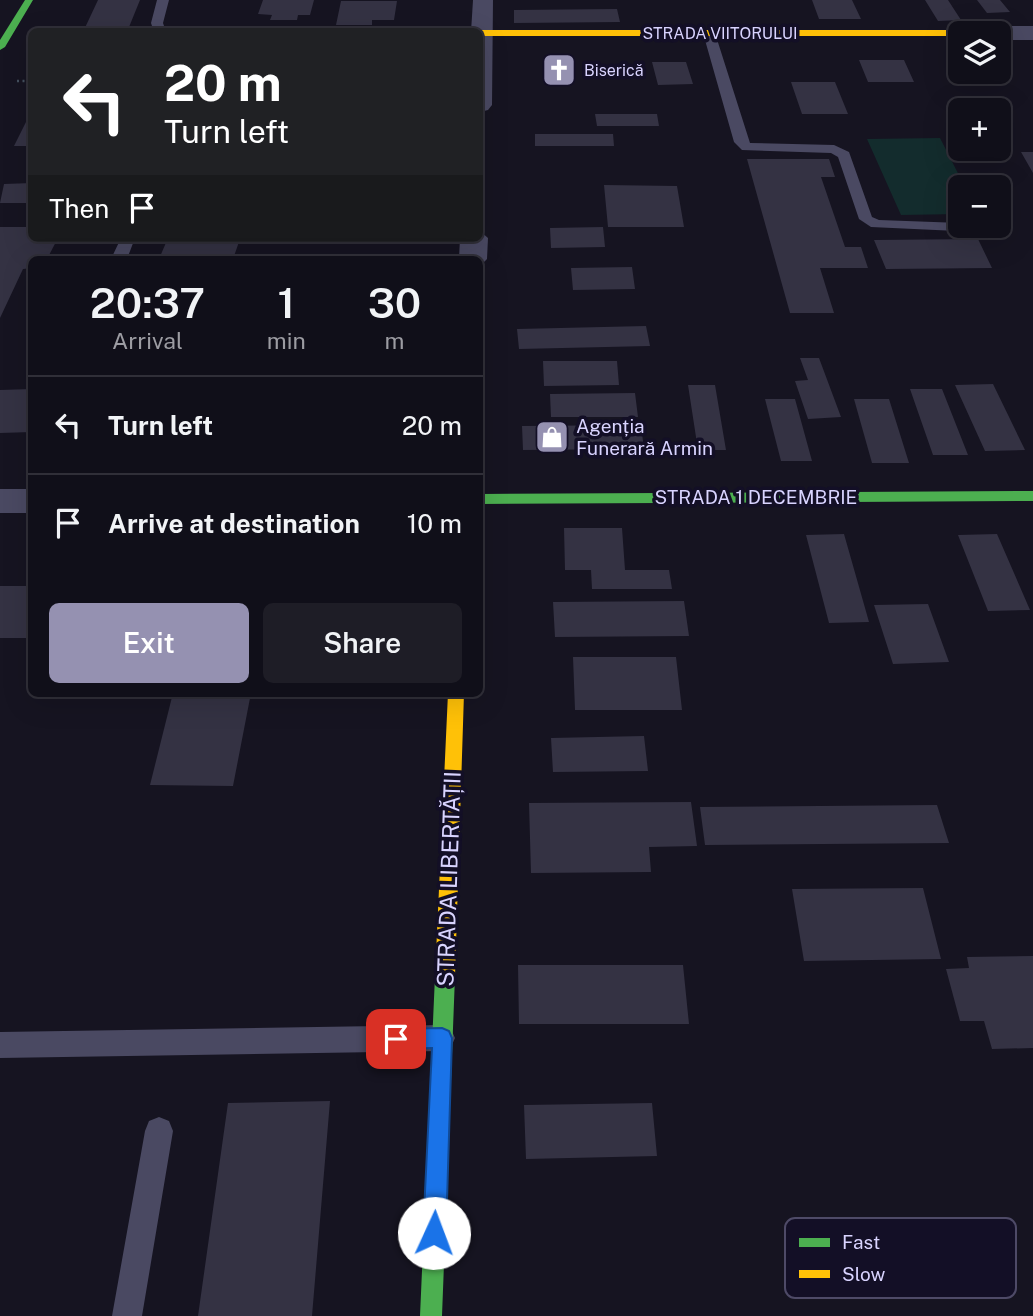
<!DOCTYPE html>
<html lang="en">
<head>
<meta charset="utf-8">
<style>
  :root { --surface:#100f19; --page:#1e1d26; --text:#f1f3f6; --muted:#9c9ca2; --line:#302f38; --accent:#9591b1 }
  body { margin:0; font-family:"Public Sans",sans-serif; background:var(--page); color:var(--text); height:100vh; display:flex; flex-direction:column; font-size:26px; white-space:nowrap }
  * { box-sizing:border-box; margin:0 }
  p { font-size:23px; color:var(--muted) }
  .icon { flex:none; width:38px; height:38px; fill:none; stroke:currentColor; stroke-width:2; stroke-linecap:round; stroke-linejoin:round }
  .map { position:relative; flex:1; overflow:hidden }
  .sheet { position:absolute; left:28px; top:256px; width:455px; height:441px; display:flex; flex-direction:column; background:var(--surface); border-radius:10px; box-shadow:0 7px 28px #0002,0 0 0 2px var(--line) }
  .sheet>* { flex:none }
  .banner { position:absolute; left:28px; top:28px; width:455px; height:214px; border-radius:10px; box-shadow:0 7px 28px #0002,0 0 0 2px var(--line); background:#202124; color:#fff; overflow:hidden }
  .tools { position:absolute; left:948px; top:21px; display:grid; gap:14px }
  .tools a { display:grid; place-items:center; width:63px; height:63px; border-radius:10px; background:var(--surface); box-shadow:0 7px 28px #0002,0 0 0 2px var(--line); font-size:35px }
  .pin { position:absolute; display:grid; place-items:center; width:60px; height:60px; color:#fff; margin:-30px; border-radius:14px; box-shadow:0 4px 10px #0006 }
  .me { position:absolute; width:77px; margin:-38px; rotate:2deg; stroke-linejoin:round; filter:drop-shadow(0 0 5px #0008) }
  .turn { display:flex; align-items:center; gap:24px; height:147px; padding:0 21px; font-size:32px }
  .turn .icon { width:91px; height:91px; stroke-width:2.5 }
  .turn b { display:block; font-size:49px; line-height:60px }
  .then { display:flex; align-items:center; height:66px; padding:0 21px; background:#0003; gap:14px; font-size:26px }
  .eta { display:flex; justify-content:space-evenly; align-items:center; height:119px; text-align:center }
  .eta b { font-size:42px; font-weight:600; line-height:49px }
  .primary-button { display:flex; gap:14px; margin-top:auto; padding:14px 21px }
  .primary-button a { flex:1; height:80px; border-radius:10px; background:var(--accent); color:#fff; font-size:28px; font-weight:600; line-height:80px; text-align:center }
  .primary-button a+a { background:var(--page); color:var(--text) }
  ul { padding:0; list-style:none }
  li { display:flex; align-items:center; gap:21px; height:98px; padding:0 21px; border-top:2px solid var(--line) }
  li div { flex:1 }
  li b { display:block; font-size:26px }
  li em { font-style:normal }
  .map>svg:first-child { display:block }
</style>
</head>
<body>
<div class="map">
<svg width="1033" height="1316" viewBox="0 0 1033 1316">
  <rect width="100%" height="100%" fill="#161421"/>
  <path fill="#132c2d" d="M940,138L965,187H961V214L901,215L867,139Z"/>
  <path fill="#343243" d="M98,0H140L127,32H83Z
    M263,0H314L310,15H298L297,20H270L272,15L258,14Z
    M812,0H852L861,19H819Z
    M925,0H948L961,20L938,21Z
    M977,0H1000L1010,12L987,13Z
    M341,1H397L394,20H372V25H336Z
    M617,9L620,22L514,23V10Z
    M859,60H904L914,82H868Z
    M652,62H686L693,84L658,85Z
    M791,82H835L848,114H802Z
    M595,114H657L659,126H597Z
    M29,116L32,146H14Z
    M535,134H613L614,146H535Z
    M1021,152H1033V173Z
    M747,159H829L835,177H821L845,247H861L868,268H820L834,313H790Z
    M32,183V203H0L4,184Z
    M604,185L677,186L684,227H608Z
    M0,227H32V238H58L47,259H32V268L23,269L0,318Z
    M603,227L605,247L551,248L550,228Z
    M168,238H212L240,239L233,259H159Z
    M978,239L992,268L886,269L874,240Z
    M632,267L635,289L573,290L571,268Z
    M646,326L650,346L519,349L517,329Z
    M800,358H819L841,417L808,419L795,381L808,380Z
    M543,361H617L619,385L544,386Z
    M993,384L1025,450L985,451L955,385Z
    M688,385H715L726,450H698Z
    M32,389V432L0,433V390Z
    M910,389H942L968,455H933Z
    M635,393L638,417H551L550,394Z
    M765,399H795L812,461H781Z
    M854,399H889L909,463H872Z
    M641,425L644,449L523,450L522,426Z
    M564,528H622L625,570H669L672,589H592L591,570H565Z
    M844,534L869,622L829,623L806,535Z
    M997,534L1030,610L988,611L958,535Z
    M0,586H32V638H0Z
    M684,601L689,636L555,637L553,602Z
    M928,604L949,662L893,664L874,605Z
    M573,657H676L682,710H575Z
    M173,693H251L233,786L150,785Z
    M644,736L648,771L553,772L551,738Z
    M691,802L697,846L649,847L651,872L531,873L529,803Z
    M937,805L949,843L705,845L700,807Z
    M923,888L941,959L804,961L792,889Z
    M1033,956V1048L992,1049L984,1021H960L946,969L969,968L967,957Z
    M518,965H683L689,1024H519Z
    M330,1101L312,1316H198L228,1103Z
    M652,1103L657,1156L526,1159L524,1105Z"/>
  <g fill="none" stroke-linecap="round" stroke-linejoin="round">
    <path stroke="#44505f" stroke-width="2.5" stroke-dasharray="2 3.5" stroke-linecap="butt" d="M17,81H32"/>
    <path fill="#4a4962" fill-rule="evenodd" d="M157,0H169L163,23L166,32H154L151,23Z
      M709,29L715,33L750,143L834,145L849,152L872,217L879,220L961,223V226L1000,225L1007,229L1000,233L871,227L859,219L838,157L831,153L742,150L734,142L703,33Z
      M121,238H135L127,259H111Z
      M442,1025L451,1029L455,1038L451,1047L442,1051L0,1058V1032Z
      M159,1117L169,1121L173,1131L142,1316H112L145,1131L149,1121Z"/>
    <path fill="#4a4962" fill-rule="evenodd" d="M473,0H493L492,105L488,110L480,112V32H471Z
      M999,26H1033V40H999V33H988Z
      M480,231L488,238L487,259L480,266V259H459L460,238H480Z
      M0,489H32V513H0Z"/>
    <path fill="#4caf50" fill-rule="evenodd" d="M25,0H33L5,47L0,50V40Z
      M1033,491V501L480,504V494Z
      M445,967L452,969L455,976L442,1316H420L435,976L438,969Z"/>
    <path fill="#ffc107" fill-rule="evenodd" d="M480,30H961L965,33H961V36H480V32H477Z
      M448,693H464L455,976L452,983L445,985L438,983L435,976Z"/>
  </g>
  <path fill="#1a73e8" stroke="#114b97" stroke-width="2" d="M442,1028L449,1031L452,1038L446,1233L442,1241L434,1244L426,1241L423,1233L432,1048L396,1049L389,1046L386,1039L389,1032L396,1029Z"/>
  <defs>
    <symbol id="church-square" viewBox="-11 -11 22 22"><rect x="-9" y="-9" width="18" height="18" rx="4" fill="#9591b1" stroke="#130f26"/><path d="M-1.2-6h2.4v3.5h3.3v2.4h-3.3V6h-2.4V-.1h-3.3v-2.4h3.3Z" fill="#fff"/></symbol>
    <symbol id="shop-square" viewBox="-11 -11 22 22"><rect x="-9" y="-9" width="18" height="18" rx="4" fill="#9591b1" stroke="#130f26"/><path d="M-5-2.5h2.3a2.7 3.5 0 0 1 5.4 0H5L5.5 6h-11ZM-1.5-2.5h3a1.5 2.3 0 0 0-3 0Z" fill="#fff"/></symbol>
  </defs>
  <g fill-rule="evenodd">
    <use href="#church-square" x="540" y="51" width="38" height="38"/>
    <use href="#shop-square" x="533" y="418" width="38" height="38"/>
  </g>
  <g text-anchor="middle" stroke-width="7" stroke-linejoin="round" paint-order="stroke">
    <g font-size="16" fill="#d9d4ff" stroke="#130f26">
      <text x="720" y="39">STRADA VIITORULUI</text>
    </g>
    <g font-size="16" fill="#d9d4ff" stroke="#130f26" text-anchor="start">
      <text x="584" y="76">Biserică</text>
    </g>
    <g font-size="19" fill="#d9d4ff" stroke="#130f26" text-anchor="start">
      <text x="576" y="433">Agenția<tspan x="576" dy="22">Funerară Armin</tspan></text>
    </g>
    <g font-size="19" fill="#d9d4ff" stroke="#130f26">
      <text x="756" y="504">STRADA 1 DECEMBRIE</text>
    </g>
    <g font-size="23" fill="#d9d4ff" stroke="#130f26">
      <text transform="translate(449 879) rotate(-88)" y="8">STRADA LIBERTĂȚII</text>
    </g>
  </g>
  <rect x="785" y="1218" width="231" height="80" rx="10" fill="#130f26" stroke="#4e4a67" stroke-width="2"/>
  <rect x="799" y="1238" width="31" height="9" fill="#4caf50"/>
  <rect x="799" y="1270" width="31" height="8" fill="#ffc107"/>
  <g font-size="19" fill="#d9d4ff">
    <text x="842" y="1249">Fast</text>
    <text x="842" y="1281">Slow</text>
  </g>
</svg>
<div class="tools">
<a><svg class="icon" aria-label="layers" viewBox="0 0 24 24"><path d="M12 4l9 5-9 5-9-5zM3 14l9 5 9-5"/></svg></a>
<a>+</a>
<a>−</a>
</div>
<div class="pin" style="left:396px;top:1039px;background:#d93025"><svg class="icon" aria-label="arrive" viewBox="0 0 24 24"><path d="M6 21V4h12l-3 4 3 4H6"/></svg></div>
<svg class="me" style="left:434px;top:1233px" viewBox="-20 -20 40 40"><circle r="19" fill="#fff"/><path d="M0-13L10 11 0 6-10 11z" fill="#1a73e8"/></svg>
<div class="banner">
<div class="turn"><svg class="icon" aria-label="left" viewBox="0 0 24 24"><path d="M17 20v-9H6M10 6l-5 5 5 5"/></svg><div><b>20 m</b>Turn left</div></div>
<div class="then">Then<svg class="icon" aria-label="arrive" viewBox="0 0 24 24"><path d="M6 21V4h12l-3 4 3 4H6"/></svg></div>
</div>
<section class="sheet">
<div class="eta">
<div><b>20:37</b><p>Arrival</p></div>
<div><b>1</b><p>min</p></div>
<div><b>30</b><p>m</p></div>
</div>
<ul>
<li><svg class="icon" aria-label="left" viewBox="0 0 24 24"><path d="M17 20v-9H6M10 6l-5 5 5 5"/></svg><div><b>Turn left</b></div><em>20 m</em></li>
<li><svg class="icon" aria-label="arrive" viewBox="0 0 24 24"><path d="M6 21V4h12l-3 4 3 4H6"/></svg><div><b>Arrive at destination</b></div><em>10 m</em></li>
</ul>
<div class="primary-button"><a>Exit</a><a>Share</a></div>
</section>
</div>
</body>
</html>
